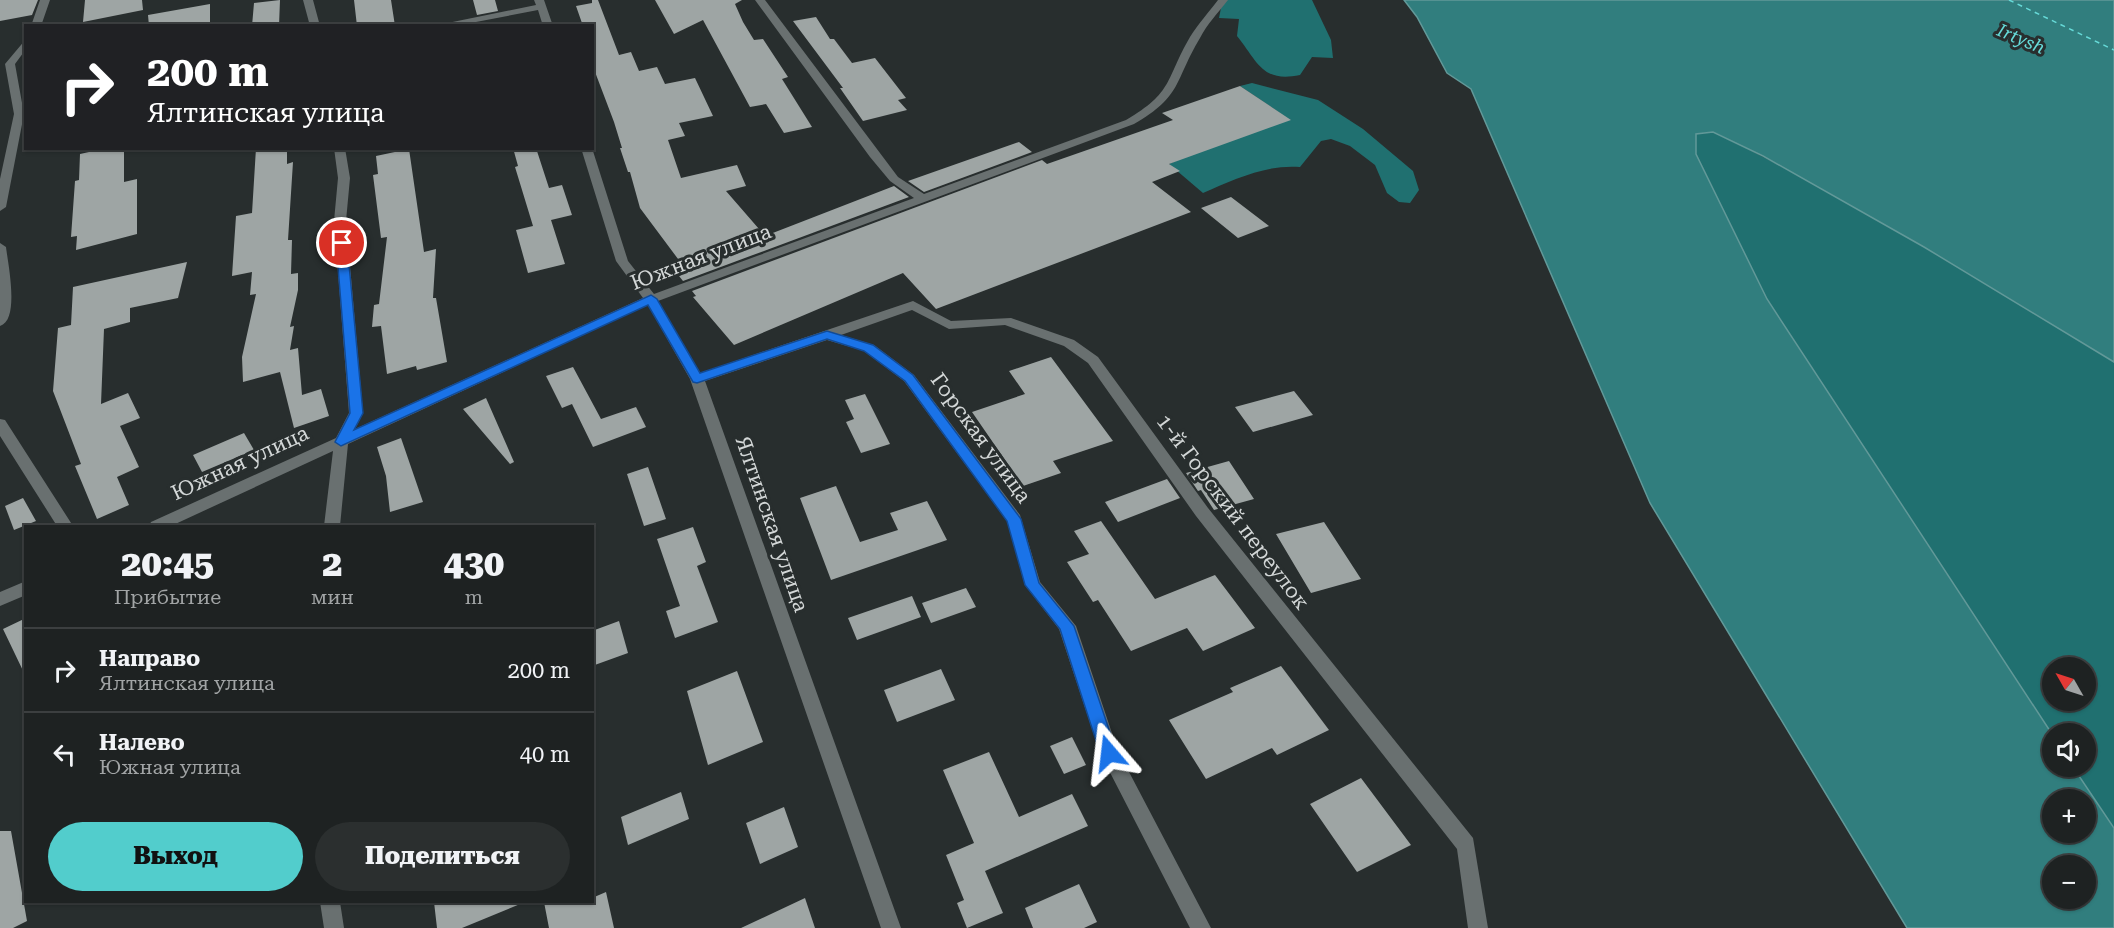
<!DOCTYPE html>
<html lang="ru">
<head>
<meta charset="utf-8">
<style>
  :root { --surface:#1e2222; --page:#2b2f2f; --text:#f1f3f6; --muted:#a1a4a5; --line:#3c3f40; --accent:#52cdcc }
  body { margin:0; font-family:"Roboto Serif",serif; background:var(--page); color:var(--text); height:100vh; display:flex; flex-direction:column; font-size:22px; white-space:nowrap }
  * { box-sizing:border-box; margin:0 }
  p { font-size:20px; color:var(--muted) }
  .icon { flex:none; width:33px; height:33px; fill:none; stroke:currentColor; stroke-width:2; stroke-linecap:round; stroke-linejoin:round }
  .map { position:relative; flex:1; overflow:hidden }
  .drawer { position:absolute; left:24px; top:525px; width:570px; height:378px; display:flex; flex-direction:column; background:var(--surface); border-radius:0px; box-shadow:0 2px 4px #0004,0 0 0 2px var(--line) }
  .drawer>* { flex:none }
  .hud { position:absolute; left:24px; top:24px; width:570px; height:126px; border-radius:0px; box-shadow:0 2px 4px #0004,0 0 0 2px var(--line); background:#202124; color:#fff; overflow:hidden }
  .needle { width:39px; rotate:309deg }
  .fabs { position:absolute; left:2042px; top:657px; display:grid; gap:12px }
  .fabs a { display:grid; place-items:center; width:54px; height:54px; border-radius:50%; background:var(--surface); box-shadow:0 2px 4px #0004,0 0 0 2px var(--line); font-size:30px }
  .pin { position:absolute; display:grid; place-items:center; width:51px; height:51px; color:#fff; margin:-26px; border:3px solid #fff; border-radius:50%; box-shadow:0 2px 6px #0007 }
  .me { position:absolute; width:66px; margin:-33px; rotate:343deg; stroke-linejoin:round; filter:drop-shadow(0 0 4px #0008) }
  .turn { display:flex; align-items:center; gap:21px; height:126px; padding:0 24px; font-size:27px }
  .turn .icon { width:78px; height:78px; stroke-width:2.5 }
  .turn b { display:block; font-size:42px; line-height:51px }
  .eta { display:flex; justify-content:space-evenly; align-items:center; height:102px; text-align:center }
  .eta b { font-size:36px; font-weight:800; line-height:42px }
  .button { display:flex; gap:12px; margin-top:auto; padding:12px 24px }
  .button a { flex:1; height:69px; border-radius:36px; background:var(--accent); color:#111; font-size:24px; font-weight:800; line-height:69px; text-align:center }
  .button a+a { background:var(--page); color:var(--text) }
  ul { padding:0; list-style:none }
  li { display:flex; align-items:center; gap:18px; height:84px; padding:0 24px; border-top:2px solid var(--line) }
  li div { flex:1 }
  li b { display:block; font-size:22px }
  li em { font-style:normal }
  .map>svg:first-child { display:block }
</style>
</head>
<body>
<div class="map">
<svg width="2114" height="928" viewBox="0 0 2114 928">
  <rect width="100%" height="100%" fill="#282e2e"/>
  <path fill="#207070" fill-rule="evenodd" d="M1227,0H1312L1331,40L1333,58L1312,57L1300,75C1262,83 1258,62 1237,36L1239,19L1219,18L1221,8Z
    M1252,83L1318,100L1363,129L1413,171L1419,190L1410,203L1399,202L1387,193L1375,165L1350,146L1331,139L1321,141L1300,167C1267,164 1233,180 1203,193L1169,164L1280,113L1240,86Z
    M1713,132C1852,199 1983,283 2114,362V828L2073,767L2085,766V734H2052L1767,299L1696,154V134ZM2052,668H2085V700H2052Z"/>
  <path fill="#317e7e" stroke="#629999" stroke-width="1.5" fill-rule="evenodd" d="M1404,0H2114V362L1924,247L1763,156L1713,132L1696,134V154L1767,299L2052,734V766L2073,767L2114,828V928H1907L1650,503L1471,89L1447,73L1417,17ZM2052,800H2085V832H2052ZM2052,866H2085V898H2052Z"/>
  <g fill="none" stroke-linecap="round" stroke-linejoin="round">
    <path stroke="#66dad8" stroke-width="1.5" stroke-dasharray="5 4.5" stroke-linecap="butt" d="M2009,0L2114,50"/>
  </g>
  <path fill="#9ea5a4" d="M0,0H38L32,15L0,21Z
    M85,0H142L143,10L83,22Z
    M280,0L279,26H252L254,3Z
    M354,0H391L395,26H357Z
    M473,0H495L498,11L477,15Z
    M592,0H598L619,55L631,52L639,71L657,67L665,84L695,78L713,116L679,123L685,136L668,140L681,178L737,165L746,186L726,191L765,236L894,186L909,197L683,281L675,271L684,267L640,208L630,172H628L620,148H622L614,122L592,64V26H583L576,6L592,3Z
    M655,0H742L735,4L743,22L754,40L763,39L788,77L782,79L812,127L784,133L766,104L750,107L703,20L674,34Z
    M210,4V26H149L148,15Z
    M816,17L830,39H834L852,63L875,58L906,98L898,100L907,110L863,121L840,88H843L793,21Z
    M1240,86L1291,120L1169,164L1180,171L1152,182L1191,212L936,309L903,273L734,345L693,297L696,296L692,291L1042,160L1047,164L1173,120L1162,113Z
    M1019,142L1032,152L924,192L908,181Z
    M107,148H124V182L137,179V234L76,250L77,236L71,237L75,181L79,180L80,154Z
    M256,148H287V164L293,162L288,240H292L291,274L298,273V290L290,327L294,326L290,350L298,348L302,395L321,389L329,416L294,428L280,372L243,382L242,357L256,294L250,295L252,272L232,276L236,216L252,213Z
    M513,148H536L549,188L562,185L572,215L551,220L565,264L528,273L516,230L533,226L515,167L518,166Z
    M409,149L424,252L436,249L433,298H436L447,362L417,370L416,366L387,374L381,326L372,327L374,305L379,304L387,237L381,238L373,175L378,174L376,156Z
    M1231,197L1269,226L1238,238L1201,208Z
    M187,262L178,298L130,308V322L104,329L101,404L128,393L140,418L120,426L139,467L117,477L129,505L97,519L75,466L81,464L53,391L58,328L71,325L73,287Z
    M1051,357L1113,441L1053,461L1061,473L1023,486L972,412L1025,394L1009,371Z
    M573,367L601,419L636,407L646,427L593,447L572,404L562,408L546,376Z
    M1294,391L1313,415L1253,432L1235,407Z
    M865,394L890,444L861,453L846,422L854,419L845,400Z
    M486,398L514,462L510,464L463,409Z
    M244,433L254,450L202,472L193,455Z
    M401,438L423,502L390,512L386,476L377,447Z
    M1229,461L1254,499L1214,510L1201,490L1198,491L1186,473Z
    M648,467L666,519L644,526L627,474Z
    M1167,479L1180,498L1118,522L1105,502Z
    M836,486L860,542L898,530L890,513L927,501L947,540L831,580L800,498Z
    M23,498L36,521L14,530L5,506Z
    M1101,521L1155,599L1215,575L1255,628L1203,651L1187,628L1131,651L1098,600L1093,602L1067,562L1089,554L1074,531Z
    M1324,522L1361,579L1311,593L1276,534Z
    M693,527L706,562L697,566L718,622L675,638L666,611L680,606L657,539Z
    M966,588L976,607L931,623L922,603Z
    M912,596L921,617L857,640L848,618Z
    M26,618V677L3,629Z
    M619,621L628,653L592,666V631Z
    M1281,666L1329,730L1277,755L1272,748L1206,779L1169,720L1233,692L1230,688Z
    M941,669L955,700L897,722L884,690Z
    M737,671L763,742L708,765L687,691Z
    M1072,737L1086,765L1064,774L1050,746Z
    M989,752L1019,817L1072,794L1088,826L985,871L1003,913L967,928L957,903L964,900L946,855L974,843L943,770Z
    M1361,778L1411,845L1357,872L1310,804Z
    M681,792L689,819L628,845L621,817Z
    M784,807L798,847L760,864L746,823Z
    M0,831H11L27,921L13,928H0Z
    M1079,884L1097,922L1084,928H1033L1025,908Z
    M606,892L614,928H549L544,902H592V898Z
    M805,898L815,928H741Z
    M434,902H525L462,928H437Z"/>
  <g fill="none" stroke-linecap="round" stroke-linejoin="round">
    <path fill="#697070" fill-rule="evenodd" d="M40,0H50L41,26H31Z
      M303,0H313L320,26H310Z
      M534,0H544L553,26H543L538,10L455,26H433L536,5Z
      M755,0H765L898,177L924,194L1126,120C1174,92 1165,80 1190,37C1198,24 1209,12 1218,0H1228C1218,13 1207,24 1200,38C1174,81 1183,96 1134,124L658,301L700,373L913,301L951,321L1011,318L1074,340L1098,357L1208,508L1473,838L1488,928H1468L1457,849L1196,516L1088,363L1064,346L1005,325L949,329L912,310L841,335L874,345L914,375L1020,515L1040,582L1076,626L1118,751L1211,928H1190L1100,753L1059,629L1025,585L1007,521L904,381L864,351L827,340L705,381L901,928H881L690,379L648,305L348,444L340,526H324L333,451L171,526H149L151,522L336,438L349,413L334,221L338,178L334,148H345L350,178L346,221L363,413L355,429L643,298L616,261L581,148H592L628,261L654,294L914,198L890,181L870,157Z
      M26,39V49L15,64L24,114L6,207L0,211V179L14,114L5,64Z
      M0,243L6,247C8,264 20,320 0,326Z
      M0,419L5,420L73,526H57L0,436Z
      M26,581V595L0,606V592Z
      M320,902H340L344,928H324Z"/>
  </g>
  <path fill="#1a73e8" stroke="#114b97" stroke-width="1.5" d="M342,240L347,243L363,413L354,430L651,295L657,299L700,373L827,331L873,345L913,375L1021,519L1039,583L1074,626L1117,753L1115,758L1109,760L1103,758L1100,753L1060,629L1025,585L1007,521L905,381L864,351L827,339L697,383L693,382L648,305L341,446L335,442L350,413L336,243Z"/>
  <g text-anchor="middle" stroke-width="6" stroke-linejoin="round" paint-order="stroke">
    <g font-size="18" font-style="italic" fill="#66dad8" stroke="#282e2e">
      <text transform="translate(2021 39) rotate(23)" y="6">Irtysh</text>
    </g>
    <g font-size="21" fill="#d3d7d7" stroke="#282e2e">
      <text transform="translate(701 257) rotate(-21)" y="7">Южная улица</text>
      <text transform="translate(981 438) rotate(54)" y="7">Горская улица</text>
      <text transform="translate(240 463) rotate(-25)" y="7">Южная улица</text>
      <text transform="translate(1233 512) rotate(53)" y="7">1-й Горский переулок</text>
      <text transform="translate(772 524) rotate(71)" y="7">Ялтинская улица</text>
    </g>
  </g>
</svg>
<div class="fabs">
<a><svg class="needle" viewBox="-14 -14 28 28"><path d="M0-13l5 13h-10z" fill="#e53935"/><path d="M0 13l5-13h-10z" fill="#a1a4a5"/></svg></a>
<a><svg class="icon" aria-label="sound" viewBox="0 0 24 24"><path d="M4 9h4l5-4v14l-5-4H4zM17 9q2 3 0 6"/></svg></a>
<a>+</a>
<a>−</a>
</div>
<div class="pin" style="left:342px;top:243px;background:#d93025"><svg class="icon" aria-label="arrive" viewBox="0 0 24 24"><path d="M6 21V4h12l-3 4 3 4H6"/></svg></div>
<svg class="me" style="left:1109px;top:753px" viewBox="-20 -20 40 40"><path d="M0-17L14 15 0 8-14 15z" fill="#1a73e8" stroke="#fff" stroke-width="4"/></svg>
<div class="hud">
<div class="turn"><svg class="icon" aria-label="right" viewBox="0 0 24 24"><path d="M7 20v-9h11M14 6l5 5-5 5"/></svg><div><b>200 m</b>Ялтинская улица</div></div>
</div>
<section class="drawer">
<div class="eta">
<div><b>20:45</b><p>Прибытие</p></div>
<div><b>2</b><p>мин</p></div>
<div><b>430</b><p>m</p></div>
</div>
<ul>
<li><svg class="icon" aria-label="right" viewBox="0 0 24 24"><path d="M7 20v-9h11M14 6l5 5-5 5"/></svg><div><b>Направо</b><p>Ялтинская улица</p></div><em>200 m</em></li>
<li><svg class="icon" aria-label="left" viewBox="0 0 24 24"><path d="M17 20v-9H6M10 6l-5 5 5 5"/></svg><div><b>Налево</b><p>Южная улица</p></div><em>40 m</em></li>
</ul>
<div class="button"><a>Выход</a><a>Поделиться</a></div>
</section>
</div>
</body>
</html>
